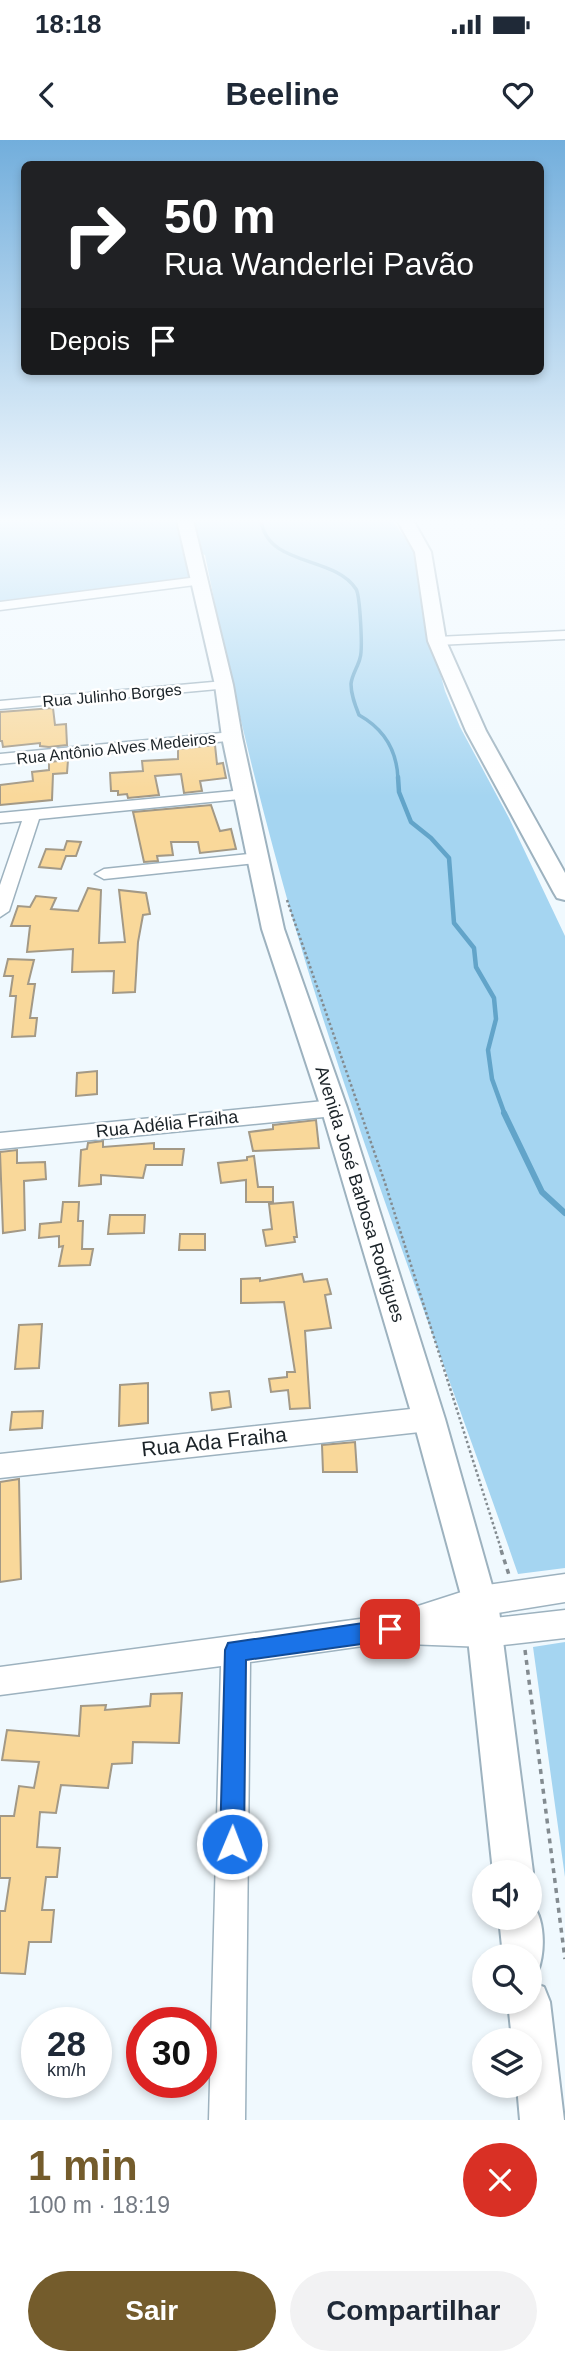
<!DOCTYPE html>
<html lang="pt">
<head>
<meta charset="utf-8">
<style>
  :root { --surface:#fff; --page:#f2f2f3; --text:#1f2937; --muted:#747a83; --accent:#745c2c }
  body { margin:0; font-family:Arial,sans-serif; background:var(--page); color:var(--text); height:100vh; display:flex; flex-direction:column; font-size:26px; white-space:nowrap }
  * { box-sizing:border-box; margin:0 }
  p { font-size:23px; color:var(--muted) }
  .icon { flex:none; width:38px; height:38px; fill:none; stroke:currentColor; stroke-width:2; stroke-linecap:round; stroke-linejoin:round }
  .map { position:relative; height:1980px; overflow:hidden }
  .drawer { display:flex; flex-direction:column; background:var(--surface); flex:1 }
  .drawer>* { flex:none }
  .banner { position:absolute; left:21px; top:21px; width:523px; height:214px; border-radius:10px; box-shadow:0 4px 10px #0003; background:#202124; color:#fff; overflow:hidden }
  .controls { position:absolute; left:472px; top:1720px; display:grid; gap:14px }
  .controls a { display:grid; place-items:center; width:70px; height:70px; border-radius:50%; background:var(--surface); box-shadow:0 4px 10px #0003; font-size:35px }
  .speed { position:absolute; left:21px; top:1867px; display:flex; gap:14px; font-size:35px; font-weight:700; text-align:center }
  .speed>* { display:grid; place-content:center; width:91px; height:91px; border-radius:50%; background:var(--surface); box-shadow:0 4px 10px #0003; line-height:1 }
  .speed small { font-size:18px; font-weight:400 }
  .speed .limit { border:10px solid #d22; background:#fff; color:#111 }
  .pin { position:absolute; display:grid; place-items:center; width:60px; height:60px; color:#fff; margin:-30px; border-radius:14px; box-shadow:0 4px 10px #0006 }
  .me { position:absolute; width:77px; margin:-38px; rotate:1deg; stroke-linejoin:round; filter:drop-shadow(0 0 5px #0008) }
  .turn { display:flex; align-items:center; gap:24px; height:147px; padding:0 28px; font-size:32px }
  .turn .icon { width:91px; height:91px; stroke-width:2.5 }
  .turn b { display:block; font-size:49px; line-height:60px }
  .then { display:flex; align-items:center; height:66px; padding:0 28px; background:#0003; gap:14px; font-size:26px }
  .round { display:grid; place-items:center; flex:none; width:74px; height:74px; border-radius:37px; background:var(--page) }
  .head { display:flex; align-items:center; justify-content:space-between; height:119px; padding:0 28px }
  h1 { font-size:42px; font-weight:700; line-height:52px; color:var(--accent) }
  .action { display:flex; gap:14px; margin-top:auto; padding:14px 28px }
  .action a { flex:1; height:80px; border-radius:42px; background:var(--accent); color:#fff; font-size:28px; font-weight:700; line-height:80px; text-align:center }
  .action a+a { background:var(--page); color:var(--text) }
  .status { display:flex; justify-content:space-between; align-items:center; height:49px; padding:0 35px; background:var(--surface); direction:ltr }
  .status svg { height:19px; fill:currentColor }
  header { display:flex; justify-content:space-between; align-items:center; height:91px; padding:0 28px; background:var(--surface); font-size:32px; font-weight:700 }
  .map>svg:first-child { display:block }
</style>
</head>
<body>
<div class="status"><b>18:18</b><svg viewBox="0 0 49 12"><path d="M0 12V9h3v3zM5 12V6h3v6zM10 12V3h3v9zM15 12V0h3v12zM26 1h20v11H26zM47 4h2v5h-2z"/></svg></div>
<header><svg class="icon" aria-label="back" viewBox="0 0 24 24"><path d="M15 5l-7 7 7 7"/></svg>Beeline<svg class="icon" aria-label="heart" viewBox="0 0 24 24"><path d="M12 20l-8-8c-3-5 5-10 8-4 3-6 11-1 8 4z"/></svg></header>
<div class="map">
<svg width="565" height="1980" viewBox="0 0 565 1980">
  <rect width="100%" height="100%" fill="#f0f9fe"/>
  <path fill="#a5d5f1" d="M0,380H392L423,423L419,447L422,465L445,551L460,587L509,678L565,796V1428L518,1434C443,1216 357,1001 293,780C259,660 229,538 205,415L192,411L198,441L0,466Z
    M565,1502V1737L533,1507Z"/>
  <g fill="none" stroke-linecap="round" stroke-linejoin="round">
    <path stroke="#62a4c9" stroke-width="3.5" d="M261,380C267,427 334,415 356,449C360,455 363,510 360,518C358,527 352,534 351,544C351,555 355,565 359,575C384,589 397,610 398,639"/>
    <path stroke="#62a4c9" stroke-width="4.5" d="M398,637L399,652L411,682L431,698L449,718L454,783L474,808L476,827L494,858L496,879L488,910L492,939L505,975"/>
    <path stroke="#62a4c9" stroke-width="6" d="M504,973L542,1052L565,1073"/>
  </g>
  <path fill="#f9d89a" stroke="#a39986" stroke-width="2" d="M53,568L55,585L66,584L67,605L49,607L40,606V603L3,607L2,601H0V572Z
    M215,605L217,624L223,623L226,638L200,641L202,651L184,653L181,634L155,636L159,655L128,658L127,654L118,655V651H111L110,633L143,631L142,621L178,619V609Z
    M68,620L67,633L53,634L52,660L0,665V645L33,641L32,632L49,630V622Z
    M211,665L220,691L231,689L236,709L200,713L198,702H171L173,715L157,716L158,721L144,722L133,672Z
    M67,701L81,702L76,716H66L61,729L39,727L46,709L64,710Z
    M88,748L101,750L99,803L125,802L119,750L146,753L150,774L143,775L138,802L135,852L113,853L114,831L72,832L73,809L27,812L30,786H11L18,766L30,767L36,756L56,758L51,769L78,771Z
    M8,819L34,820L28,844H35L30,878H37L35,896L12,897L16,856H10L13,836H4Z
    M97,931V954L76,956L77,933Z
    M316,980L319,1008L253,1011L249,992L273,989V985Z
    M103,1001V1007L154,1003V1009H184L182,1025H146L143,1038L101,1035V1044L79,1046L81,1010L87,1009L88,1003Z
    M17,1010V1023L45,1022L46,1039L24,1041L25,1090L3,1093L0,1012Z
    M254,1016L258,1047H273V1062H246V1040L221,1043L218,1023L247,1020V1017Z
    M63,1062H79L78,1081H83L82,1109H93L90,1125L59,1126L63,1106L59,1107V1096L39,1098L40,1084L61,1082Z
    M293,1062L297,1097H294L295,1102L266,1106L263,1090L272,1089L269,1064Z
    M110,1075H145L144,1093L108,1094Z
    M180,1094H205V1110H179Z
    M302,1134L304,1142L327,1139L331,1154L325,1155L331,1188L305,1191L310,1268L290,1269L288,1250L271,1252L269,1239L287,1237V1232H295L284,1162L241,1163V1139L260,1138V1141Z
    M42,1184L39,1228L15,1229L19,1185Z
    M148,1243V1283L119,1286L120,1245Z
    M229,1251L231,1267L212,1270L210,1253Z
    M43,1271L42,1288L10,1290L12,1272Z
    M355,1302L357,1332H323L322,1305Z
    M19,1339L21,1439L0,1442V1342Z
    M182,1553L179,1603L133,1602L132,1623L112,1624L108,1648L61,1645L56,1673L40,1672L37,1707L60,1708L57,1737H46L42,1770H54L51,1802H29L25,1834L0,1833V1771H5L10,1738H0V1676H14L19,1646L34,1648L39,1622L2,1620L7,1590L79,1596L81,1566L106,1565L105,1570L150,1566L151,1554Z"/>
  <g fill="none" stroke-linecap="round" stroke-linejoin="round">
    <defs>
      <path id="minor" d="M198,437L205,441L203,444L0,470V462Z
        M565,491V499L437,505L430,501L437,497Z
        M224,541L229,542L231,545L229,548L0,569V561Z
        M232,592L237,594L240,597L237,600L0,624V614Z
        M244,650L252,655L250,658L39,679L9,771L0,777V745L22,681L0,683V673Z
        M259,713L265,714L268,718L265,722L104,739L95,734L104,729Z
        M334,960L341,962L344,968L341,974L334,976L0,1009V993Z
        M429,1267L438,1271L442,1279L438,1287L429,1291L0,1338V1314Z
        M565,1434V1462L467,1478L485,1479L565,1470V1498L485,1507L406,1504L398,1501L250,1522L245,1980H209L221,1526L0,1555V1527L390,1475L480,1446Z"/>
      <path id="major" d="M177,380H193L233,545L242,597L284,789L347,968L445,1279L499,1470L533,1732L530,1738V1732H493L465,1470L413,1279L321,968L262,789L222,597L215,545Z
        M397,380H413L431,412L446,501L486,591L565,733V760L557,758L554,753L466,591L428,501L415,412Z
        M530,1762C546,1777 545,1812 538,1831L530,1834V1816H503L499,1778H530Z
        M530,1842L544,1847L550,1862L564,1980H520L517,1946H530V1900H512L508,1862H530Z"/>
    </defs>
    <use href="#minor" stroke="#9db2bf" stroke-width="3"/>
    <use href="#major" stroke="#9db2bf" stroke-width="4"/>
    <path stroke="#838b90" stroke-width="2.5" stroke-dasharray="2.5 2.5" stroke-linecap="butt" d="M287,760L385,1043L502,1412"/>
    <path stroke="#838b90" stroke-width="3.5" stroke-dasharray="5 5" stroke-linecap="butt" d="M501,1410L509,1435
      M525,1510L565,1819"/>
    <use href="#minor" fill="#fff" fill-rule="evenodd"/>
    <use href="#major" fill="#fff" fill-rule="evenodd"/>
  </g>
  <linearGradient id="sky" x2="0" y2="1"><stop stop-color="#72aedc"/><stop offset="0.58" stop-color="#f8fcff"/><stop offset="1" stop-color="#f8fcff" stop-opacity="0"/></linearGradient>
  <rect width="565" height="657" fill="url(#sky)"/>
  <path fill="#1a73e8" stroke="#114b97" stroke-width="2" d="M390,1479L397,1482L400,1489L397,1497L390,1500L246,1520L244,1704L240,1712L232,1715L224,1712L220,1704L225,1510L228,1503Z"/>
  <g text-anchor="middle" stroke-width="5" stroke-linejoin="round" paint-order="stroke">
    <g font-size="16" fill="#1b2328" stroke="#fff">
      <text transform="translate(112 555) rotate(-5)" y="6">Rua Julinho Borges</text>
      <text transform="translate(116 608) rotate(-6)" y="6">Rua Antônio Alves Medeiros</text>
    </g>
    <g font-size="18" fill="#1b2328" stroke="#fff">
      <text transform="translate(167 984) rotate(-6)" y="6">Rua Adélia Fraiha</text>
      <text transform="translate(360 1054) rotate(73)" y="6">Avenida José Barbosa Rodrigues</text>
    </g>
    <g font-size="21" fill="#1b2328" stroke="#fff">
      <text transform="translate(214 1302) rotate(-6)" y="7">Rua Ada Fraiha</text>
    </g>
  </g>
</svg>
<div class="controls">
<a><svg class="icon" aria-label="sound" viewBox="0 0 24 24"><path d="M4 9h4l5-4v14l-5-4H4zM17 9q2 3 0 6"/></svg></a>
<a><svg class="icon" aria-label="search" viewBox="0 0 24 24"><circle cx="10" cy="10" r="6"/><path d="M15 15l6 6"/></svg></a>
<a><svg class="icon" aria-label="layers" viewBox="0 0 24 24"><path d="M12 4l9 5-9 5-9-5zM3 14l9 5 9-5"/></svg></a>
</div>
<div class="speed"><div>28<small>km/h</small></div><div class="limit">30</div></div>
<div class="pin" style="left:390px;top:1489px;background:#d93025"><svg class="icon" aria-label="arrive" viewBox="0 0 24 24"><path d="M6 21V4h12l-3 4 3 4H6"/></svg></div>
<svg class="me" style="left:232px;top:1704px" viewBox="-20 -20 40 40"><circle r="17" fill="#1a73e8" stroke="#fff" stroke-width="3"/><path d="M0-11L8 9 0 5-8 9z" fill="#fff"/></svg>
<div class="banner">
<div class="turn"><svg class="icon" aria-label="right" viewBox="0 0 24 24"><path d="M7 20v-9h11M14 6l5 5-5 5"/></svg><div><b>50 m</b>Rua Wanderlei Pavão</div></div>
<div class="then">Depois<svg class="icon" aria-label="arrive" viewBox="0 0 24 24"><path d="M6 21V4h12l-3 4 3 4H6"/></svg></div>
</div>
</div>
<section class="drawer">
<div class="head"><div><h1>1 min</h1><p>100 m · 18:19</p></div><a class="round" style="background:#d93025;color:#fff"><svg class="icon" aria-label="close" viewBox="0 0 24 24"><path d="M6 6l12 12M18 6L6 18"/></svg></a></div>
<div class="action"><a>Sair</a><a>Compartilhar</a></div>
</section>
</body>
</html>
